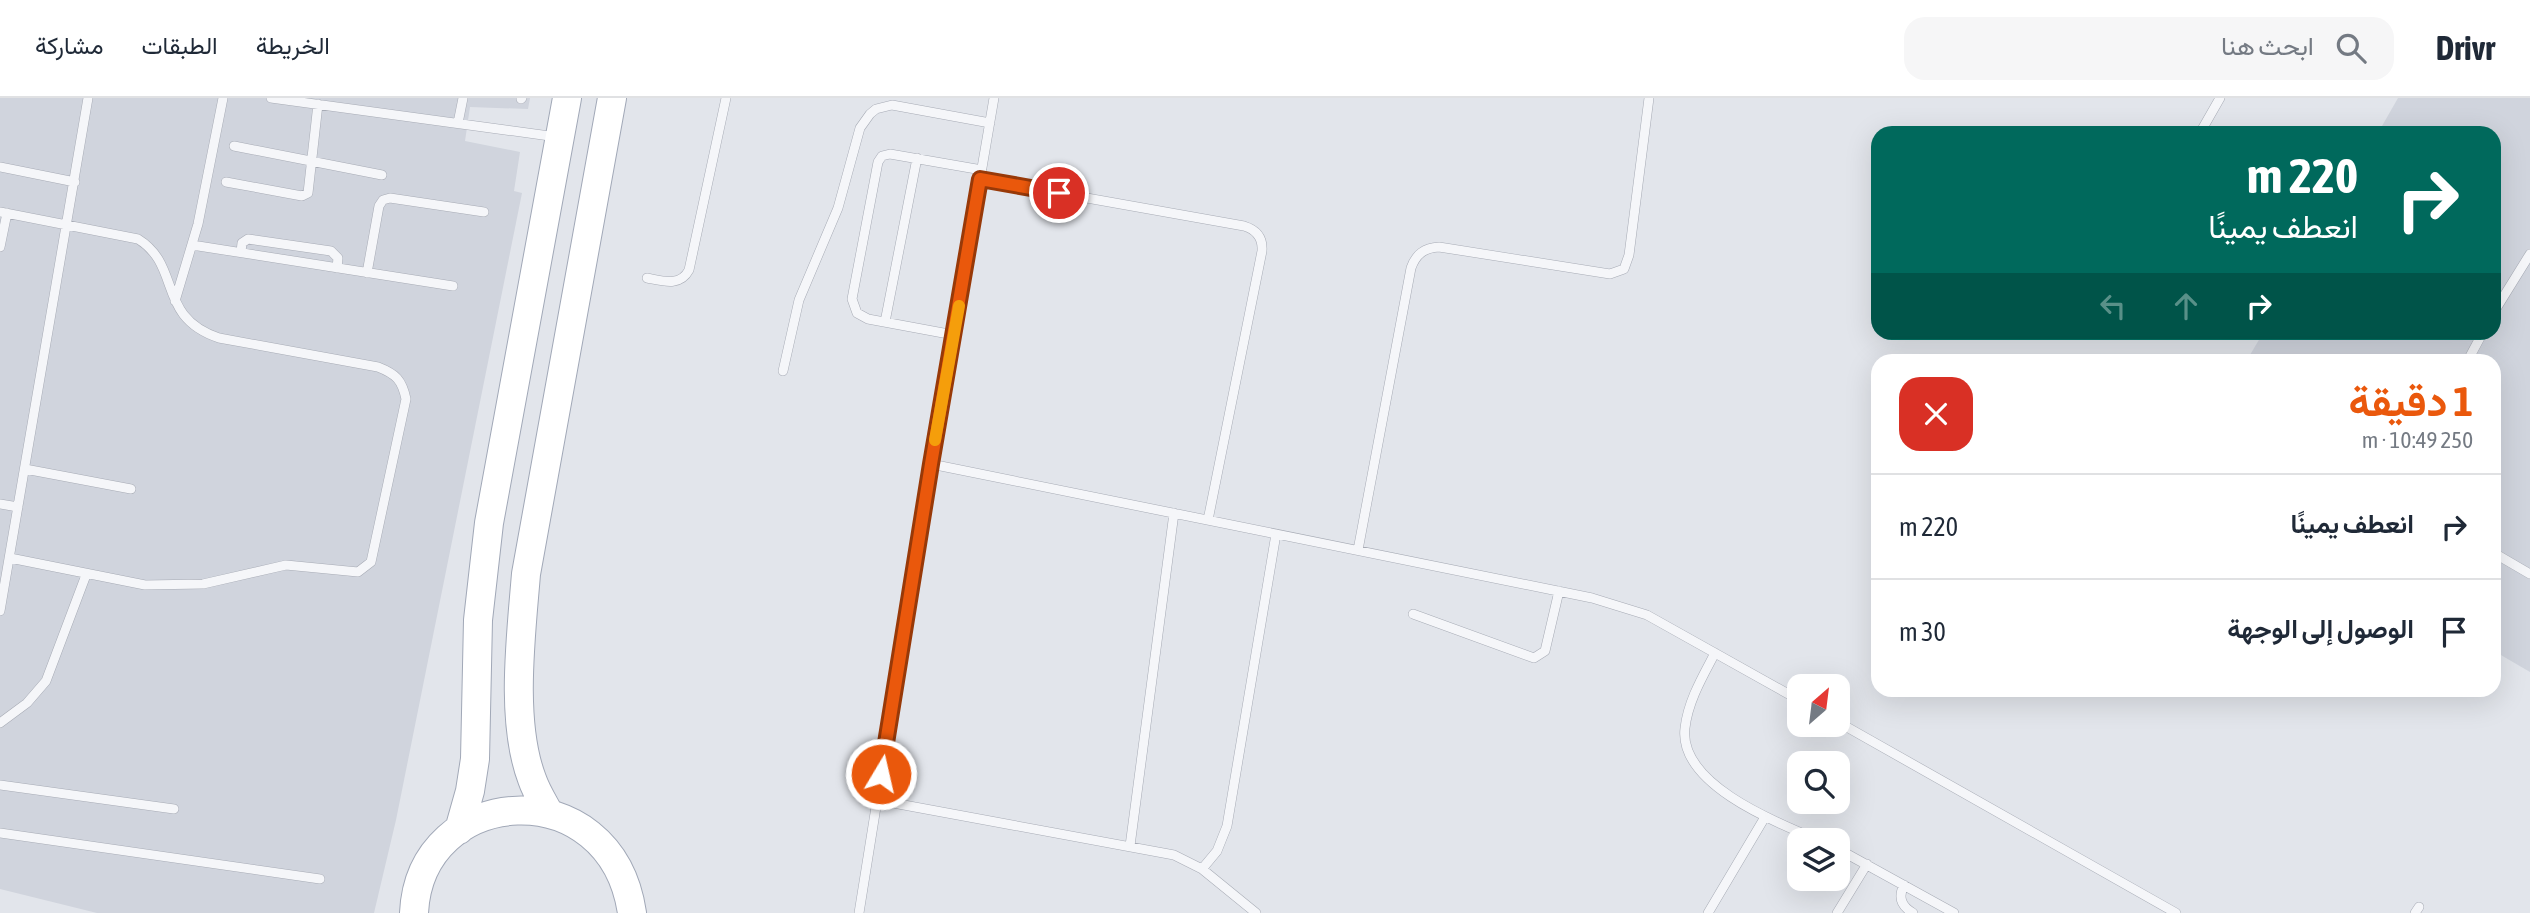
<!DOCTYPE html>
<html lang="ar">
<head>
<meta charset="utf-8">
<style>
  :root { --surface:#fff; --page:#f6f6f7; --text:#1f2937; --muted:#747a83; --line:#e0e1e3; --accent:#ea580c }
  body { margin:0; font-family:"Asap Condensed",Vazirmatn,sans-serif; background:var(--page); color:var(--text); direction:rtl; height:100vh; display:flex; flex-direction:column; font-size:26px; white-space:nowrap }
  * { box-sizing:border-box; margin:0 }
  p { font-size:23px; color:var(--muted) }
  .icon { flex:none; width:38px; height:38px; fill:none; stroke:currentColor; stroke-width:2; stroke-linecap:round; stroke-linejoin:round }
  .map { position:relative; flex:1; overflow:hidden; direction:ltr }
  .sheet { position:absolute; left:1871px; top:256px; width:630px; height:343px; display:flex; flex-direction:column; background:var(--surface); border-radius:21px; box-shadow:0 7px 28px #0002; direction:rtl }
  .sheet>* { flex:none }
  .banner { position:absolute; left:1871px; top:28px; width:630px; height:214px; border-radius:21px; box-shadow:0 7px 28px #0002; direction:rtl; background:#00695c; color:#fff; overflow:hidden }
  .needle { width:46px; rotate:28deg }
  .tools { position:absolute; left:1787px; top:576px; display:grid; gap:14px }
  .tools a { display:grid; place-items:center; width:63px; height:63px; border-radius:14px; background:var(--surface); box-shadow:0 7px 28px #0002; font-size:35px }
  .pin { position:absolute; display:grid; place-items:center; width:60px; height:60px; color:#fff; margin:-30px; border:4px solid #fff; border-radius:50%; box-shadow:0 2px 7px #0007 }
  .me { position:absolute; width:77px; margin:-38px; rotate:9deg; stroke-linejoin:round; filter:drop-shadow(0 0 5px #0008) }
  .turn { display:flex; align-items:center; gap:24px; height:147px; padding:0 28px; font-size:32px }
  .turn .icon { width:91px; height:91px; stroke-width:2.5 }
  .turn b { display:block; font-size:49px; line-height:60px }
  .lanes { display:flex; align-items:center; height:66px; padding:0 28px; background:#0003; justify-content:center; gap:35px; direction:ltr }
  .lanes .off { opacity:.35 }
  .round { display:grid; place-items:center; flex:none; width:74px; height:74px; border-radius:21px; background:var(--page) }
  .headline { display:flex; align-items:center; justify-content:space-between; height:119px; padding:0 28px }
  h1 { font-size:42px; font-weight:700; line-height:52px; color:var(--accent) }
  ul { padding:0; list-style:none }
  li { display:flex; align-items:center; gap:21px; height:105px; padding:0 28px; border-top:2px solid var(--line) }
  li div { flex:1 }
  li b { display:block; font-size:26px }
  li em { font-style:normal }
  header { display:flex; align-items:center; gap:42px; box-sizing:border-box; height:98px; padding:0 35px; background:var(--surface); border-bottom:2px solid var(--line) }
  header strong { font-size:33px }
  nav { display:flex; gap:38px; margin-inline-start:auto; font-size:24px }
  .search { width:490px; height:63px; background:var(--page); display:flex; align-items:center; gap:18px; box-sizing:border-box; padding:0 24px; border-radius:21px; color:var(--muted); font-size:26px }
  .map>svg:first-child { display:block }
</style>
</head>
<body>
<header>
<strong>Drivr</strong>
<div class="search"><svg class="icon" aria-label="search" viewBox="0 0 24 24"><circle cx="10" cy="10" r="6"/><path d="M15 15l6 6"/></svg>ابحث هنا</div>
<nav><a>الخريطة</a><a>الطبقات</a><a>مشاركة</a></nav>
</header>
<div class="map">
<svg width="2530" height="815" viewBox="0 0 2530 815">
  <rect width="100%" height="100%" fill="#e2e5eb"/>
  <path fill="#d0d4dd" d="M0,0H530L528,11L470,9L465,43L520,54L514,93L522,95L396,722L374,815H97L0,791Z
    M2398,0H2530V574L2494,553V262H2247L2263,235L2494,234V35H2378Z"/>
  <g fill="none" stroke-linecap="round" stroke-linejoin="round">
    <defs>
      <path id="lane" d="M271,0L557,39
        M521,1L522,0
        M458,25L463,0
        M2200,35L2220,0
        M234,48L382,77
        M0,69L75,84
        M980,81L1244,128C1257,132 1263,140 1262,153L1208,422
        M226,84L302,98L308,95L318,6
        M0,114L138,141C182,168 156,219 219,240L378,269C396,276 402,282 406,301L371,464L358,474L286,467L203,486L145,487L10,460
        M192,147L453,188
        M0,149L7,115
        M241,154L242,145L248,141L331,153L338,160L337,170
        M367,175L379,108L383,102L390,100L484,114
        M647,180C663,183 680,189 689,172L726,0
        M175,203L198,126L223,0
        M2494,214L2530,156
        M885,224L917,60
        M954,237L868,221L857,215L852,201L878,64L882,58L890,56L982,72
        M2468,262L2483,234
        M783,273L799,202L838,110L860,30L870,16L876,11L892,7L990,25
        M931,366L1592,500L1647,517L1799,602
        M25,371L131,391
        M0,406L18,409
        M1358,452L1411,170C1416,156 1424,150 1439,149L1610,176L1624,171L1629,157L1649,0
        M2494,455L2530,476
        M0,513L88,0
        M1413,516L1534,560L1545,553L1559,493
        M1715,555C1703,578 1688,603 1685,630C1678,686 1777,725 1818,742
        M1838,624L2176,815
        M0,625L27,605L46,583L86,477
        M0,687L174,711
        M877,702L1174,757L1202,771L1256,815
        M0,735L320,781
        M1130,748L1174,415
        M1838,751L1954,815
        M1202,771L1217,753L1227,728L1276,436
        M1904,787C1898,799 1901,808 1913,815
        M859,815L931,366L994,0
        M1708,815L1765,719
        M1837,815L1867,766
        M2415,815L2419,809"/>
      <path id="primary" d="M549,715C543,704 536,693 532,681C510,623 521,538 526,476L612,0
        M459,732L470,693L475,661L478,522L489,425L567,0
        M414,815C420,685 611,672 632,815"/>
    </defs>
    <use href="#lane" stroke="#a7abb5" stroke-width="10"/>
    <use href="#primary" stroke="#a1a8b7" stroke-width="30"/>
    <use href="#lane" stroke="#f5f6f9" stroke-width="9"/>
    <use href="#primary" stroke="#fff" stroke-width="28"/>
  </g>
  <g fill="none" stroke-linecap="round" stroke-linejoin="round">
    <defs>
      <path id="route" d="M881,676L931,366L980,81L1059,95"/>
    </defs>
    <use href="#route" stroke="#983908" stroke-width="18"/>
    <use href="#route" stroke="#ea580c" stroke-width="12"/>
    <path stroke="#f59e0b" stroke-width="12" d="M935,342L959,208"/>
  </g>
</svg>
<div class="tools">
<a><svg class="needle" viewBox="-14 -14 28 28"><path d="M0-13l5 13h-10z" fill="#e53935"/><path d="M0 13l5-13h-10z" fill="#747a83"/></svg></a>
<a><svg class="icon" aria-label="search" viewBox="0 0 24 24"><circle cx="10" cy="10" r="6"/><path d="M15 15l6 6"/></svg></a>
<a><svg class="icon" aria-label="layers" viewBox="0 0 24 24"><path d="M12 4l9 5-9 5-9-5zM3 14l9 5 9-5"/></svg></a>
</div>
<div class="pin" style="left:1059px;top:95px;background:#d93025"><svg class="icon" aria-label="arrive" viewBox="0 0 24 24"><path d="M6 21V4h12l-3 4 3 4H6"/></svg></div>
<svg class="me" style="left:881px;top:676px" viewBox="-20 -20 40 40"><circle r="17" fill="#ea580c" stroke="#fff" stroke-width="3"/><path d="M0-11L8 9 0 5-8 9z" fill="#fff"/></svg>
<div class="banner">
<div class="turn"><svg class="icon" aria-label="right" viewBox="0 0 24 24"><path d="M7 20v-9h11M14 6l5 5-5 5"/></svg><div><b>220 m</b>انعطف يمينًا</div></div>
<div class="lanes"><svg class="icon off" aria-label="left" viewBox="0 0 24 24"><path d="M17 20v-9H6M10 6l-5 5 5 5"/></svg><svg class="icon off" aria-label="ahead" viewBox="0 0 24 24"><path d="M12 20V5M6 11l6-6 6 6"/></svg><svg class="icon" aria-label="right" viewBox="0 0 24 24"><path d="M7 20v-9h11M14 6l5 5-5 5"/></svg></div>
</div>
<section class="sheet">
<div class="headline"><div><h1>1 دقيقة</h1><p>250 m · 10:49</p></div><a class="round" style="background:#d93025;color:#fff"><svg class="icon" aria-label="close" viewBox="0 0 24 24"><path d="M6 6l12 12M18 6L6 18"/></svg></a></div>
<ul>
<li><svg class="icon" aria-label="right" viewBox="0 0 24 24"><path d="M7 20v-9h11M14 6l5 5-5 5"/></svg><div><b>انعطف يمينًا</b></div><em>220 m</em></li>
<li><svg class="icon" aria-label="arrive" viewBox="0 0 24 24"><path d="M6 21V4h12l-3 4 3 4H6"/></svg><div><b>الوصول إلى الوجهة</b></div><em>30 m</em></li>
</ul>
</section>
</div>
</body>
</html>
